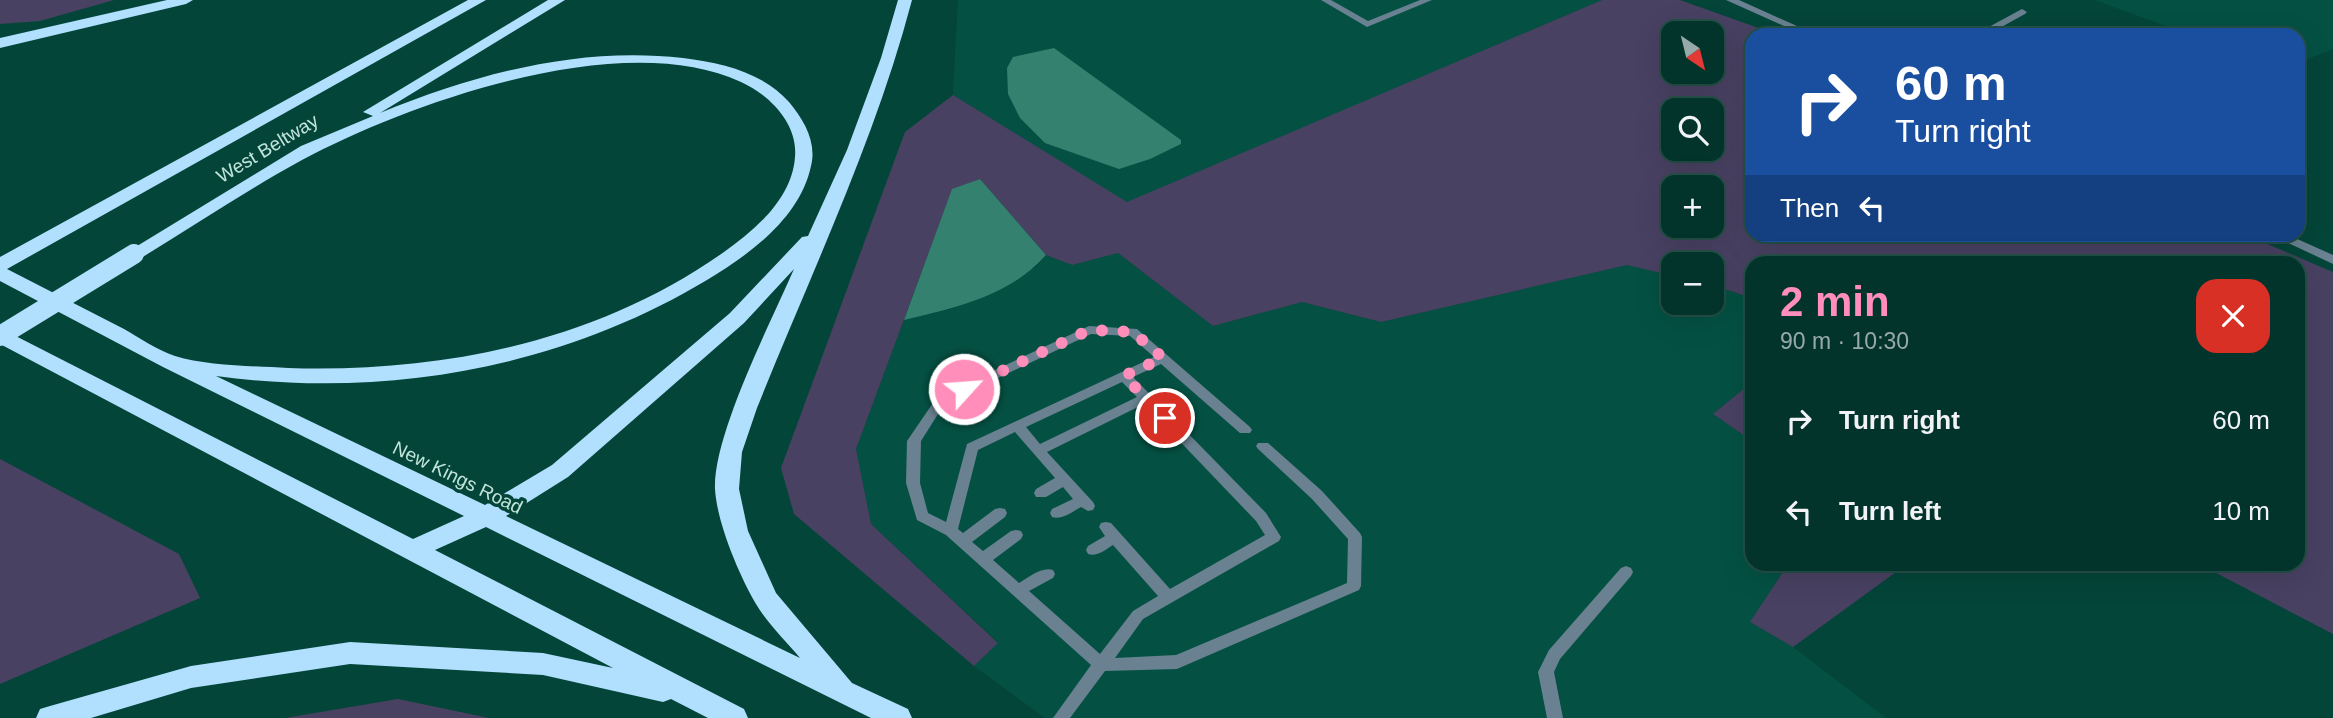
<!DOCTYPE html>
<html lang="en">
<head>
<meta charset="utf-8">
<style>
  :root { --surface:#03342b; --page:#113f37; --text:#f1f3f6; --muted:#97aaa9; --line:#244f47; --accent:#ff8eba }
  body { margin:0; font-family:Helvetica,sans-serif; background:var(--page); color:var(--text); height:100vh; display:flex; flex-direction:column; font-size:26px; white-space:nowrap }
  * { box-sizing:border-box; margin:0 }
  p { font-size:23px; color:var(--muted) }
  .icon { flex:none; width:38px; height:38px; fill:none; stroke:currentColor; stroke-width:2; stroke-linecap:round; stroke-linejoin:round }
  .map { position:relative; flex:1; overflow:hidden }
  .details { position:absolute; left:1745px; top:256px; width:560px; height:315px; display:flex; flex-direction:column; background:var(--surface); border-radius:21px; box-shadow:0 7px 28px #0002,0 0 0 2px var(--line) }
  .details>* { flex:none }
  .guide { position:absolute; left:1745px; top:28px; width:560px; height:214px; border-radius:21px; box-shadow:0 7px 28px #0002,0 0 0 2px var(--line); background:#1a4fa0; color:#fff; overflow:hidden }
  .needle { width:46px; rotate:145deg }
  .tools { position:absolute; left:1661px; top:21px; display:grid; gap:14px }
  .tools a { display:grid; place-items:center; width:63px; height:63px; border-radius:14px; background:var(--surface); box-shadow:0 7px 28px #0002,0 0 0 2px var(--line); font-size:35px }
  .pin { position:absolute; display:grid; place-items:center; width:60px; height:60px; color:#fff; margin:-30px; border:4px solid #fff; border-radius:50%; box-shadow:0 2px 7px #0007 }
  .me { position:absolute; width:77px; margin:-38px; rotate:64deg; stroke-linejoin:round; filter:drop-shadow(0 0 5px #0008) }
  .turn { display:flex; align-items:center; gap:24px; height:147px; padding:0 35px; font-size:32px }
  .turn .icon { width:91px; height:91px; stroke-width:2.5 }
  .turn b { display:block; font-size:49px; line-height:60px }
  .then { display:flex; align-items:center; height:66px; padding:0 35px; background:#0003; gap:14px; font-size:26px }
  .round { display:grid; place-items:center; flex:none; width:74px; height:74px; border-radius:21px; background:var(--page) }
  .overview { display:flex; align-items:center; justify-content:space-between; height:119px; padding:0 35px }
  h1 { font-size:42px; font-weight:600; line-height:52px; color:var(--accent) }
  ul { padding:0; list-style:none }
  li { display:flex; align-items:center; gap:21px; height:91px; padding:0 35px }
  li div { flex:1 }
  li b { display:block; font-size:26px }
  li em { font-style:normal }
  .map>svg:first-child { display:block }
</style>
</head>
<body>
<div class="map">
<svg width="2333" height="718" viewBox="0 0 2333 718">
  <rect width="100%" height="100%" fill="#044539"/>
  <path fill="#045143" d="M958,0H1602L1127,203L953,95Z
    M2095,0H2333V49L2298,63V35H2190Z
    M1118,253L1213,326L1302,302L1381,322L1627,265L1673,276V303H1712V285L1752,298V382L1713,414L1752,441V564H1788L1750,622L1793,647L1886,718H1045L974,666L998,642L871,524L856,449L904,320L951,309L1036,267L1046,255L1072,265Z"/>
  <path fill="#494162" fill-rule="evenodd" d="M0,0H114L40,21L0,24Z
    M1602,0H1680L1778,35H1752V234L2246,235L2333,272V634L2199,564H2298V262H1752V298L1712,285V264H1673V276L1627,265L1381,322L1302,302L1213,326L1118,253L1072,265L1046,255L980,179L952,190L856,449L871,524L998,643L974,666L794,514L781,468L905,132L953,95L1127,202ZM1673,33H1712V72H1673ZM1673,110H1712V149H1673ZM1673,187H1712V226H1673Z
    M1752,382V441L1713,414Z
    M0,459L179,554L200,598L0,684Z
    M1788,564H1907L1793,647L1750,622Z
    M398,699L489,718H285Z"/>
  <path fill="#348170" d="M1054,48L1181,140V144L1150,159L1119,169L1045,143L1020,118L1008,94L1007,68L1013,57Z
    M980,179L1046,255C1010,296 955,308 904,320L952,189Z"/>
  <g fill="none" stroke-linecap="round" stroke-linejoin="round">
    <path fill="#698190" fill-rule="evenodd" d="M1321,0H1331L1368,21L1420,0H1432L1367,27Z
      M1089,326L1137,329L1250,427L1252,430L1250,433H1240L1161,364L1133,377L1266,513L1281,537L1279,541L1143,619L1115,658L1176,655L1347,583L1348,539L1312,499L1258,449L1256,446L1258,443H1268L1322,491L1360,533L1362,537L1361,586L1359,590L1177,669L1105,671L1070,718H1053L1091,665L946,535L917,520L906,483L907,441L937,397ZM1091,334L1130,336L1154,357L967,444L946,522L928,513L920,483L921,441L945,403ZM1122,382L1137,397L1040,444L1026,427ZM1144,404L1256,521L1265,535L1170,589L1111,523L1106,522L1101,523L1099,527L1105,536L1088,546L1086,550L1088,554C1097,557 1105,550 1113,545L1158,596L1133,611L1100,654L1029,591L1053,578L1055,574L1053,570C1042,566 1029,577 1019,583L993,560L1021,539L1023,535L1021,531L1016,530L1011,531L983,551L972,542L1005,517L1007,513L1005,509L1000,508L995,509L963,533L958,529L978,450L1015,432L1055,478L1036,489L1034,493L1036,497H1046L1063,487L1073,499L1052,509L1050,513L1052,517C1062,520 1072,512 1081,507L1088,511L1093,510L1095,506L1093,502L1047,452Z
      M1626,566L1631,568L1633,572L1631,576L1560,659L1554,672L1563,718H1547L1538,672L1549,650L1621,568Z"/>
    <path fill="#698190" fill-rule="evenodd" d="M1726,0H1739L1817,35H1804Z
      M2022,9L2027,12L2025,14L1987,35H1974Z
      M2269,234H2286L2333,255V264Z"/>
    <path fill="#b1e0fe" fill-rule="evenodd" d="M167,0H193L186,4L0,48V38Z
      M468,0H486L7,269C46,289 85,309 124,329C140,338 157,350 175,356C207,366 255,366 288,368C441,373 597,342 724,252C755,230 792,199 795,157C798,124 770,95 741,82C622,27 411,102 302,160C247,190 194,226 141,258H127L124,254L301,146L373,116L363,112L548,0H565L380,113C476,74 578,46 683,58C722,63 762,72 789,102C804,120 817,142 811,166C800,218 750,254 707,280C560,368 386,399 216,376L485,505L552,465L730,313L802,237L808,236L847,150L881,58L898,0H912C875,141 811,273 757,408L742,452L739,489L748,531L776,593L852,683L908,709L912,718H871L486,527L435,550L744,709L748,718H708L671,699L663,702L543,675L350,664L191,688L91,718H36L40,709L50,706L191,666L350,642L543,653L613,668L0,344V328L413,539L464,516L163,367L0,281V257ZM794,269C771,322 713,435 715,489C717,523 739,575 756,604C767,623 786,641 800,658L506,516L568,477L744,323Z"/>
    <path stroke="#b1e0fe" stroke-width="20" d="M0,336L134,254"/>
  </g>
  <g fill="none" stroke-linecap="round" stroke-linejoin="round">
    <path stroke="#ff8eba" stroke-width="12" stroke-dasharray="0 21.6" d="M964,389L1089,330L1133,332L1163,358L1124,376L1165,418"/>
  </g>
  <g text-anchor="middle" stroke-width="7" stroke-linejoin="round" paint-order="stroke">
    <g font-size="19" fill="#c2e5db" stroke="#044539">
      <text transform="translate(267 148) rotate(-31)" y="7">West Beltway</text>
      <text transform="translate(458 477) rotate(26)" y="7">New Kings Road</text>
    </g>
  </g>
</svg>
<div class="tools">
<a><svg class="needle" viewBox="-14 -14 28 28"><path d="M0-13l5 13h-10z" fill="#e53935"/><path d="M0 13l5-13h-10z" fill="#97aaa9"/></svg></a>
<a><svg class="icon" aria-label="search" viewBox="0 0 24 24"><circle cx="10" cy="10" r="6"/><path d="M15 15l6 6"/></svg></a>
<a>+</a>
<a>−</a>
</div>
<div class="pin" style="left:1165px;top:418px;background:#d93025"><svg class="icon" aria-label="arrive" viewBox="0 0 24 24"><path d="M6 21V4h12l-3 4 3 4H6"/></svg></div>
<svg class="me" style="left:964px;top:389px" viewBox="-20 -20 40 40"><circle r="17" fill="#ff8eba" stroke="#fff" stroke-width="3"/><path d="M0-11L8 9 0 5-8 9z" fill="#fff"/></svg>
<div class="guide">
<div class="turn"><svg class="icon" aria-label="right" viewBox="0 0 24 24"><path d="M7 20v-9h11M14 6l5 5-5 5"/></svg><div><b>60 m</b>Turn right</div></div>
<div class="then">Then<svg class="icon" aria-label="left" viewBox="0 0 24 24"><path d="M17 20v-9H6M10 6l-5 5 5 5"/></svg></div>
</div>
<section class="details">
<div class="overview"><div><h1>2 min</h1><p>90 m · 10:30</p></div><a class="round" style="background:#d93025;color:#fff"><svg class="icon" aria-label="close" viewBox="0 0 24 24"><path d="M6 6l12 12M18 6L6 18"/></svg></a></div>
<ul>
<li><svg class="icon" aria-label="right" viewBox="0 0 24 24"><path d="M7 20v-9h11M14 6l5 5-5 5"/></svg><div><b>Turn right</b></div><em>60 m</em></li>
<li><svg class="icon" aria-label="left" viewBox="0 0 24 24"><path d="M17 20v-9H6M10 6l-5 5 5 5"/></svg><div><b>Turn left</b></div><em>10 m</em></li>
</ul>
</section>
</div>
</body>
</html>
